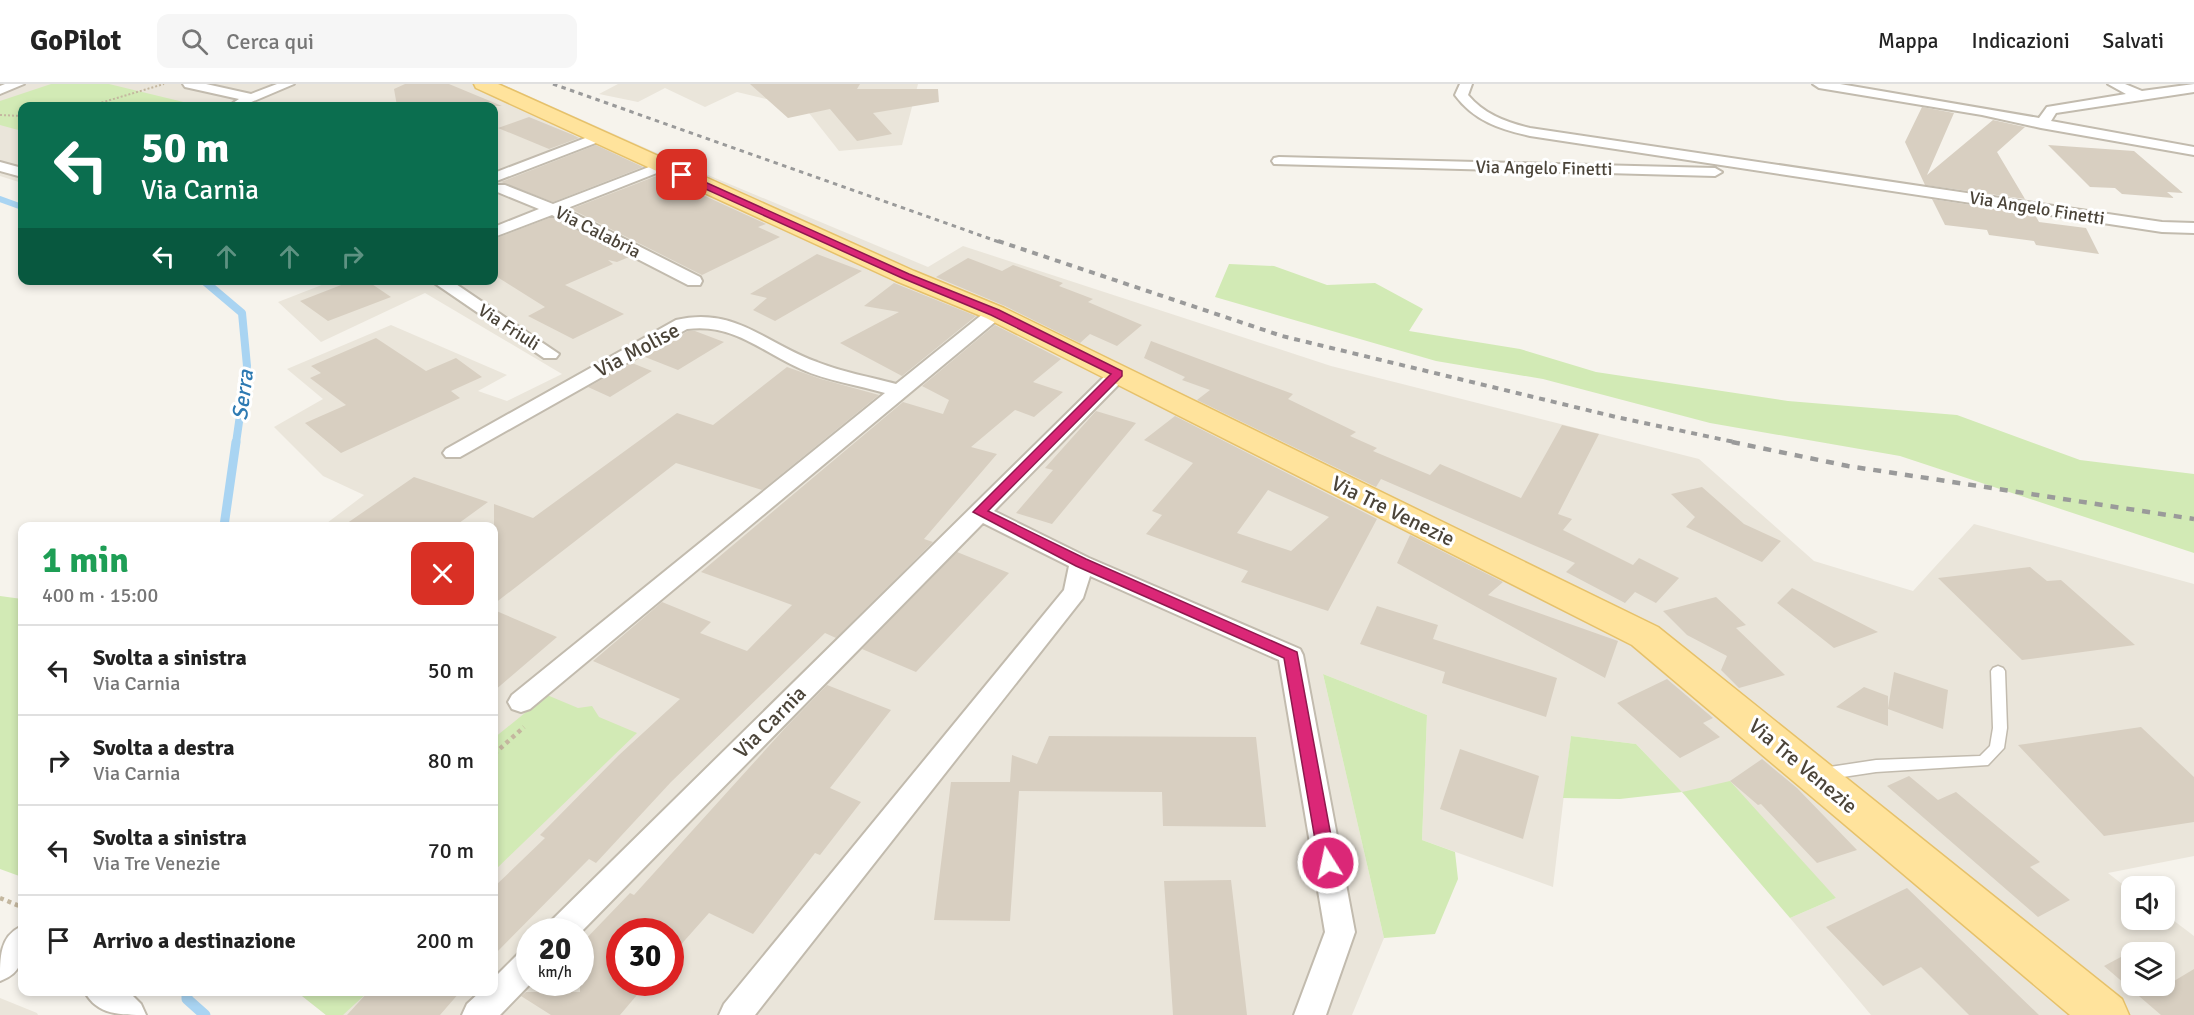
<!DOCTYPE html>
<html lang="it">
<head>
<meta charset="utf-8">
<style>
  :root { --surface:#fff; --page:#f6f6f6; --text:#222; --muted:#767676; --line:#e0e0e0 }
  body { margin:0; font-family:Signika,sans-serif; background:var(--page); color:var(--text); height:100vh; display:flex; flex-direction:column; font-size:22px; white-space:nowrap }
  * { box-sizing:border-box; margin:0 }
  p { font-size:20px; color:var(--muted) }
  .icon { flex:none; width:33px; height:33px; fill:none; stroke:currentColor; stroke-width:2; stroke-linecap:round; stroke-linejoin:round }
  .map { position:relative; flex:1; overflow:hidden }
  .drawer { position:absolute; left:18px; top:438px; width:480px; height:474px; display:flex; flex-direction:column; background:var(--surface); border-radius:12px; box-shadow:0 3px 9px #0003 }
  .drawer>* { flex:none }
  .guide { position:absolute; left:18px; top:18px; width:480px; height:183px; border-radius:12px; box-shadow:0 3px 9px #0003; background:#0b6e4f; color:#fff; overflow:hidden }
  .buttons { position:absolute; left:2121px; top:792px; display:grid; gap:12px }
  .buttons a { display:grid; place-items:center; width:54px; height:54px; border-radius:12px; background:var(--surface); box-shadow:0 3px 9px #0003; font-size:30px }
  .speed { position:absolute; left:516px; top:834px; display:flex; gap:12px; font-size:30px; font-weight:700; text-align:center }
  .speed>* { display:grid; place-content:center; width:78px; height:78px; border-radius:50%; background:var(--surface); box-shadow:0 3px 9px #0003; line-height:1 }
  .speed small { font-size:15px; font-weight:400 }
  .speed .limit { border:9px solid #d22; background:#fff; color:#111 }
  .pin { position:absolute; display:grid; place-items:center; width:51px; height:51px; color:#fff; margin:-26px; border-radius:12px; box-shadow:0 3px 9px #0006 }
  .me { position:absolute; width:66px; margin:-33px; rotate:350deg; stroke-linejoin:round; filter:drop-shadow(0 0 4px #0008) }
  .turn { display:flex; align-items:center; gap:21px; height:126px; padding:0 24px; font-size:27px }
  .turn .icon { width:78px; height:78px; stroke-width:2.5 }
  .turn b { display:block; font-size:42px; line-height:51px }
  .lanes { display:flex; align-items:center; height:57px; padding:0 24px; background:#0003; justify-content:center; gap:30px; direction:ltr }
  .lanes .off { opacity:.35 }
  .round { display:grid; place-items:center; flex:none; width:63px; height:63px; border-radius:12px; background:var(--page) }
  .summary { display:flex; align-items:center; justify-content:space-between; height:102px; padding:0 24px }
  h1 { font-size:36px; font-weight:700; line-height:45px; color:#1e9e55 }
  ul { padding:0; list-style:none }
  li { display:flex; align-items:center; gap:18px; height:90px; padding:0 24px; border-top:2px solid var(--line) }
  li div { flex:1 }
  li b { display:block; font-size:22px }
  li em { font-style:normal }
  header { display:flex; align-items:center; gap:36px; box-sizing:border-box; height:84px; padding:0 30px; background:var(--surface); border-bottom:2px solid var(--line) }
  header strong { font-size:28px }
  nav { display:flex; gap:33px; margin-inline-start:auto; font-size:21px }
  .search { width:420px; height:54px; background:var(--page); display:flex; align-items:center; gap:15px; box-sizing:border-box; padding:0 21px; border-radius:12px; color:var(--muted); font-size:22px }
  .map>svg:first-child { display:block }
</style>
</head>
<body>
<header>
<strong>GoPilot</strong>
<div class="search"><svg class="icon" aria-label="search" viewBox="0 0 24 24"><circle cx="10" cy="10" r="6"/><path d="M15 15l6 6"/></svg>Cerca qui</div>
<nav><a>Mappa</a><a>Indicazioni</a><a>Salvati</a></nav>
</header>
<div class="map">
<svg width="2194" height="931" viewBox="0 0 2194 931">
  <rect width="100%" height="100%" fill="#f6f3ec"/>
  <path fill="#eae5da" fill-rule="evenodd" d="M0,0H502L677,78L928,183L963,162L1331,282L1699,375L1814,477L1913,507L1974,440L2194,500V772L2108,789L2131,807L2132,836H2164L2165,830L2194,852V931H1871L1790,834L1836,814L1682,708L1636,660L1571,652L1553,803L1422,756L1427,631L1323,590L1384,854L1352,931H326L297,908H494V442H323L364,411L323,392L274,343L323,315L287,285L391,241L507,291L478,307L507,317L562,290L425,209L321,258L278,218L332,197L494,196V22H22V99L0,92ZM530,848H580V898H530ZM620,848H670V898H620ZM2132,868H2164V902H2132Z
    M618,0H918L902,61L839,67L798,15H766L737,8L705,23L665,4L638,18L599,10Z
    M0,914L37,929L38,931H0Z"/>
  <path fill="#d2eab5" d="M51,0H109L200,22H22V47L0,41V17Z
    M1229,180L1274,182L1327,201L1375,199L1423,225L1409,247L1520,265L1596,288L1788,317L1957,331L2080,376L2194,390V469L1900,372L1710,339L1543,295L1436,277L1215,213Z
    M0,512L22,515V793L0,785Z
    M1323,590L1427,631L1422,756L1455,768L1458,795L1435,850L1384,854Z
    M547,611L578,624L592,622L599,633L637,649L494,787V654Z
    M1571,652L1636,660L1682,708L1730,697L1836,814L1790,834L1682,708L1620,715L1563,714Z
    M297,908H368L343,931H326Z"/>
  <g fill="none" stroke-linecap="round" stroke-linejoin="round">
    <path stroke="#a9d4f2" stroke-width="6" d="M0,115L22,123"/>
    <path stroke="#a9d4f2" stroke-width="8" d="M203,196L242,229L247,282L236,359"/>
    <path stroke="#a9d4f2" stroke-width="9" d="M224,442L236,358"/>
    <path stroke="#a9d4f2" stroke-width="11" d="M187,908V915L205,931"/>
  </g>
  <path fill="#d8cfc1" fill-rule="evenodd" d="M405,0H449L502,22H397L394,5Z
    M750,0H860L857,5H938L939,18L873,29L892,50L857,57L830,25L788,34Z
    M1922,23L1954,29L1927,91L1993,36L2025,43L1997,68L2025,115L1925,101L1905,58Z
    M529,33L573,51L579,54L549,65L498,44Z
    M596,61L643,83L553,118L501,98Z
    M2048,61L2134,67L2183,109L2167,108L2174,114L2122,110L2115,104L2090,103Z
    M659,91L766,140L758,143L780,153L702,191L571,125Z
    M1932,115L2035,131L2039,138L2086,144L2099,170L2036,161L2034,157L1989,151L1987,146L1945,141Z
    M552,133L629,173L617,178L608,176L613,180L565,201L624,230L573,255L528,232L545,223L494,191V155Z
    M817,170L862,187L775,237L753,226L767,214L750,210Z
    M968,174L1002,187L1013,181L1063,199L1059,202L1093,215L1088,218L1142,241L1117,262L1090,250L1080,259L1005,222L936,193Z
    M354,196H366L391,213L328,237L300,217Z
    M894,199L976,232L902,292L840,259L899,228L864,222Z
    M995,241L1061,275L1033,298L1063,308L1034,333L1015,326L971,363L997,370L924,455L933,458L836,554L825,549L671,698L596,779L589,775L494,871V803L545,754L540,751L619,671L680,615L593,577L662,518L711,538L700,549L747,567L792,521L701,488L903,318L943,330L949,316L922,302Z
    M688,247H695L724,258L678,286L645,273Z
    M376,254L426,287L456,274L482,293L451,307L460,314L341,369L305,339L346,321L310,294L321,289L311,282Z
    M1151,257L1293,310L1288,315L1356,348L1350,352L1377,364L1373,367L1430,391L1440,380L1521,414L1562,341L1599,350L1558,430L1572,435L1563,446L1633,481L1639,474L1679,494L1656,519L1635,508L1625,519L1566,488L1575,479L1381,395L1376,403L1197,316L1210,306L1182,296L1185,293L1144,274Z
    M632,279L652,287L610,313L588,303Z
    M787,283L821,295L879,311L762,406L676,379L494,520V420L533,434L677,329L713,341Z
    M1096,327L1136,339L1052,440L1016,429L1053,386L1045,384Z
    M1175,332L1377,435L1328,527L1241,498L1248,487L1146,450L1162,431L1152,427L1193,379L1144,356ZM1268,406L1329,433L1291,467L1237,449Z
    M414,393L488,418L455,442H343Z
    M1702,403L1744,440L1781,457L1762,478L1686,443L1695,433L1671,410Z
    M1410,451L1503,498L1488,511L1618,557L1605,594L1397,479Z
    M957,468L1009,489L916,588L862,565Z
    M2030,483L2047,497L2061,496L2135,561L2022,576L1938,494Z
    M1792,504L1878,548L1834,564L1777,519Z
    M1716,513L1746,541L1736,544L1785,591L1739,604L1721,586L1727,572L1687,551L1663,527Z
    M1377,522L1438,541L1433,555L1557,594L1546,633L1442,599L1445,588L1360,560Z
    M494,526L557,553L494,607Z
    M1894,588L1948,606L1943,645L1888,625V642L1836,623L1864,603L1888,612V624Z
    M1667,595L1713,634L1703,639L1720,653L1680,674L1617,619Z
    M827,601L891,626L830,704L861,718L820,771L815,769L753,850L709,829L670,873V848H620V898H648L620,931H551L521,912L526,908H580V861L630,809L634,811L787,642Z
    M2141,643L2194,693V738L2104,752L2018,661Z
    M1049,652L1256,653L1266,743L1163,742L1162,708L1019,707L1010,837L934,836L951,698H1010L1012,671L1037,680Z
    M1460,665L1539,692L1523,755L1440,725Z
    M1762,675L1797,704L1857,766L1817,779L1761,720L1758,721L1730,697Z
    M1909,692L1938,716L1956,708L2040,778L2030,783L2070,816L2038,833L1887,702Z
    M1231,796L1247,931H1173L1164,797Z
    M1907,804L2039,931H1969L1921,883L1883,902L1826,843Z
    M2136,865L2140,868H2132V902H2164V889L2174,897L2194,885V931H2161L2104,882Z
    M368,908H460L440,931H347Z"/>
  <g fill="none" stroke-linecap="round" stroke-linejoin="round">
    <defs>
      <path id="service" d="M1998,582L2003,584L2005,587L2007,644L2004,664L1988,681L1876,688L1823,696L1818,694L1816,690L1818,686L1823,684L1876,676L1980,672L1990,662L1993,644L1991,587L1993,584Z"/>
      <path id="minor" d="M5,0H24L0,10V2Z
        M183,0H206L251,10L277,0H294L242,22L233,19L239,15L185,3Z
        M1460,0H1472L1468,11C1484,30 1505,38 1530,44L2162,138L2194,139V149L2162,148L1530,52C1500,45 1474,37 1455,11Z
        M1813,0H1840L2039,34L2047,23L2126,10L2108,0H2125L2142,7L2194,0V8L2056,29L2051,37L2194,63V71L2041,44L1982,31L1819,4Z
        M601,48L608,52L606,55L494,98V89Z
        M1279,73L1715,84L1722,88L1715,92L1274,80L1272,77L1274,74Z
        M0,78L22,84V93L0,87Z
        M662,78L669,82L667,85L565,125L700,193L702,197L700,201H688L552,131L494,153V143L539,125L495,107V101H505L553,120Z
        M430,196H450L559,270L556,274H544Z
        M995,224L1001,225L1004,229L1001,233L530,625L521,628L512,625L508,618L512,611L885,309C858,301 827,297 801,285C760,267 734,239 687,245L460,373H446L443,369L446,365L676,236C735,222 766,260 817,278C842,288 870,293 896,300L989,225Z
        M1118,284L1125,286L1127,290L1125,294L994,427L1089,474L1300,565L1303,571L1355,848L1326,931H1294L1325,848L1279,576L1090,492L1083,514L755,931H719L724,920L1064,506L1069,482L983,439L580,849L546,848L550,838L1111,286Z
        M20,843L22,844C22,869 27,887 0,897C0,873 0,853 20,843Z
        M530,865V898H532L500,931H462L467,920L480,908H494V894L519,869Z
        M85,908H129L141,920L146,931C121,931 97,931 85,908Z"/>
      <path id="primary" d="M474,0H498L914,187L1004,224L1658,543L2122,915L2129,931H2070L1632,561L986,234L896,197L476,4Z"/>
    </defs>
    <use href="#service" stroke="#c2bbae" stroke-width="3"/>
    <use href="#minor" stroke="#c2bbae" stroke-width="4"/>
    <use href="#primary" stroke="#e6c16a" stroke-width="3"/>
    <path stroke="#c4b79f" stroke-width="2" stroke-dasharray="2 2" stroke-linecap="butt" d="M90,22L164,0
      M0,31L22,32"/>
    <path stroke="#c4b79f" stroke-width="4.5" stroke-dasharray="4 4" stroke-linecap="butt" d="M494,670L524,643
      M0,814L22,823"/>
    <use href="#service" fill="#fff" fill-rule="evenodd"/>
    <use href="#minor" fill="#fff" fill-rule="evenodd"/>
    <use href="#primary" fill="#ffe39c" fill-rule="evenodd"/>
    <path stroke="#9a9a9a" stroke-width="3" stroke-dasharray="4.5 4.5" stroke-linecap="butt" d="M553,0L1002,159"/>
    <path stroke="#9a9a9a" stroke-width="4" stroke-dasharray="6 6" stroke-linecap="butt" d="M998,157L1282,252L1616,333L1739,359"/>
    <path stroke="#9a9a9a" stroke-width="4.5" stroke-dasharray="8 8" stroke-linecap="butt" d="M1732,358L1848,382L2194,435"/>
  </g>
  <path fill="#db2777" stroke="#8e194d" stroke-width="1.5" d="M679,89H685L909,190L999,226L1122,287V292L988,427L1086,475L1297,568L1336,779L1334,784L1328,786L1321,784L1319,779L1284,574L1076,482L973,428L1111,290L991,231L902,194L679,93Z"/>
  <g text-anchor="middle" stroke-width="6" stroke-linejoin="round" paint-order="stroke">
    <g font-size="18" fill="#4b4439" stroke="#fff">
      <text transform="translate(1544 84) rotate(1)" y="6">Via Angelo Finetti</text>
      <text transform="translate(2037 124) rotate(9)" y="6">Via Angelo Finetti</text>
      <text transform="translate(598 148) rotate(27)" y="6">Via Calabria</text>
      <text transform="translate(509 243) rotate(33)" y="6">Via Friuli</text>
    </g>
    <g font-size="21" fill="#4b4439" stroke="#fff">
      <text transform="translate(637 266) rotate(-28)" y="7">Via Molise</text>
      <text transform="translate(1393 427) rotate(26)" y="7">Via Tre Venezie</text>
      <text transform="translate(770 638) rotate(-45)" y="7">Via Carnia</text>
      <text transform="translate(1803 682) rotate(40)" y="7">Via Tre Venezie</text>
    </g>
    <g font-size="22" font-style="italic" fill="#2e7ab2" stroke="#fff">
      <text transform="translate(242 311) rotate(-83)" y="8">Serra</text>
    </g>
  </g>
</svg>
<div class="buttons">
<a><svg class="icon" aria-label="sound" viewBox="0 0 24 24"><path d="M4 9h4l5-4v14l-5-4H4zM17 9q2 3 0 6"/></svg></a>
<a><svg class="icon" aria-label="layers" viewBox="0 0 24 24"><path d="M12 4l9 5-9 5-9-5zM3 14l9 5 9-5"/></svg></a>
</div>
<div class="speed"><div>20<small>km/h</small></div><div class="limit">30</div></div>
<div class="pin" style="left:682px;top:91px;background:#d93025"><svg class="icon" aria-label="arrive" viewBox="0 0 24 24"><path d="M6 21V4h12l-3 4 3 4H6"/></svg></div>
<svg class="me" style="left:1328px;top:779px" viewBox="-20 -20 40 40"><circle r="17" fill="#db2777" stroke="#fff" stroke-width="3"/><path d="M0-11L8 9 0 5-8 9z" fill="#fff"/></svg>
<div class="guide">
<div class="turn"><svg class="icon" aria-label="left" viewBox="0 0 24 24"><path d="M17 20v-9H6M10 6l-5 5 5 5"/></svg><div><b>50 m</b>Via Carnia</div></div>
<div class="lanes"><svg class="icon" aria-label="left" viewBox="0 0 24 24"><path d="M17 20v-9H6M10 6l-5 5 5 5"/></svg><svg class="icon off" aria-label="ahead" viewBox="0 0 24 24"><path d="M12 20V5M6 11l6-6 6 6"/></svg><svg class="icon off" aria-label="ahead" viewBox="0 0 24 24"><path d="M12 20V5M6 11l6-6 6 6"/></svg><svg class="icon off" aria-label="right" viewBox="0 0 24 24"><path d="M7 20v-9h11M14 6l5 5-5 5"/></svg></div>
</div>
<section class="drawer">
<div class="summary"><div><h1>1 min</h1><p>400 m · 15:00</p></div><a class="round" style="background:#d93025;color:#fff"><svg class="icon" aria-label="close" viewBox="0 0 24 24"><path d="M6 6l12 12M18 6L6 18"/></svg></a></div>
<ul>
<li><svg class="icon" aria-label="left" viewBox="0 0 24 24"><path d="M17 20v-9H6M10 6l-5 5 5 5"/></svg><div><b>Svolta a sinistra</b><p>Via Carnia</p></div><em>50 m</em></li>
<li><svg class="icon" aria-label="right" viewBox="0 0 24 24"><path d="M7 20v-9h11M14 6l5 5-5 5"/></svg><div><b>Svolta a destra</b><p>Via Carnia</p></div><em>80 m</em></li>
<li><svg class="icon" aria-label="left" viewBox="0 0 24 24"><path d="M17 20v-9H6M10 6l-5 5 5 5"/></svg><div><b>Svolta a sinistra</b><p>Via Tre Venezie</p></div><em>70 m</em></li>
<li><svg class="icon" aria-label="arrive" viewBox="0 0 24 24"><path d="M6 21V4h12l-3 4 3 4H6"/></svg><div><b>Arrivo a destinazione</b></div><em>200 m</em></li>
</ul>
</section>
</div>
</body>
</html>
